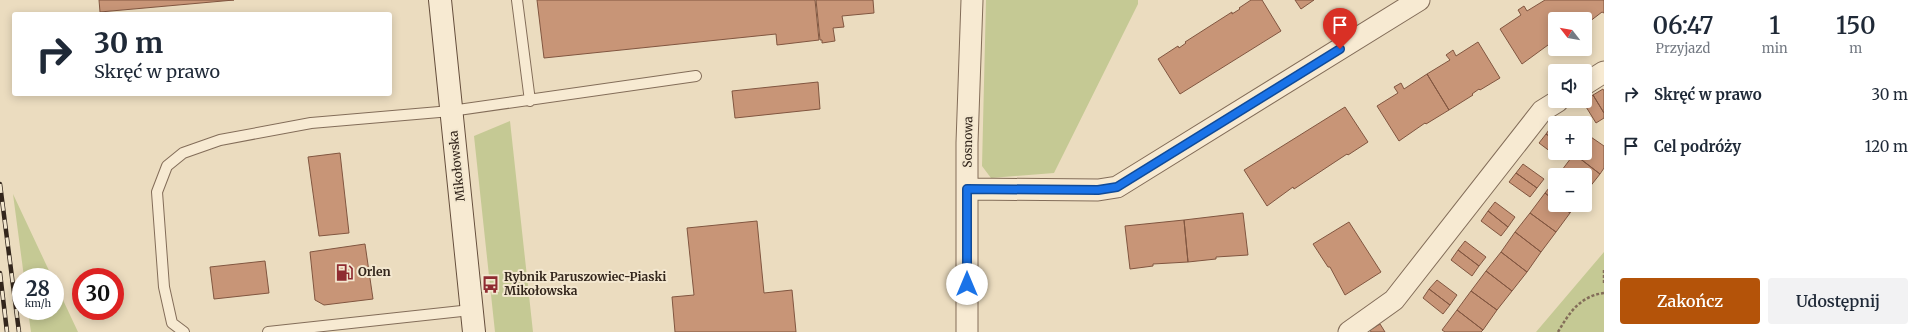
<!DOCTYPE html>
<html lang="pl">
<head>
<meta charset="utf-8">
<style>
  :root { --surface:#fff; --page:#f2f2f3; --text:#1f2937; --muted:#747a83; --accent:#b45309 }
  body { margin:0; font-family:Merriweather,serif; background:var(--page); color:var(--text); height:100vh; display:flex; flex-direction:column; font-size:15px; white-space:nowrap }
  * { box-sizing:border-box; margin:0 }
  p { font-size:13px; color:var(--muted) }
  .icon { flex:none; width:22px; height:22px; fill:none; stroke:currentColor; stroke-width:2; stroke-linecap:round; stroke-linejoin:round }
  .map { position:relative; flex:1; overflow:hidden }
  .details { display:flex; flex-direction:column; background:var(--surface); width:320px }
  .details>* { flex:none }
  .hud { position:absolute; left:12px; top:12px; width:380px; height:84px; border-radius:4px; box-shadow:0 2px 10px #0003; background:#fff; color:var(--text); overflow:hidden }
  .needle { width:26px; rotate:301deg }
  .buttons { position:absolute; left:1548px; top:12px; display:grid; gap:8px }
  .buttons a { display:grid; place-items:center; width:44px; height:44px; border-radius:4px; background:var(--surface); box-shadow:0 2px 10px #0003; font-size:20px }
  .speed { position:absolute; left:12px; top:268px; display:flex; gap:8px; font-size:20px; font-weight:700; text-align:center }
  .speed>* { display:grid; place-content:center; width:52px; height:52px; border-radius:50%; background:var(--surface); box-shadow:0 2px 10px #0003; line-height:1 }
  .speed small { font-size:10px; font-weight:400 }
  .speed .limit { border:6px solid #d22; background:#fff; color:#111 }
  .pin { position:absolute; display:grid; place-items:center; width:34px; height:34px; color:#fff; margin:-41px -17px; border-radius:50% 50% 50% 0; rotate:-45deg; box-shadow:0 0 4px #0007 }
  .pin .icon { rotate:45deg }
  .me { position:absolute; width:44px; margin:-22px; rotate:0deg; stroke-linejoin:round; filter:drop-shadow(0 0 3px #0008) }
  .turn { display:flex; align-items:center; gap:14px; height:84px; padding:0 16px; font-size:18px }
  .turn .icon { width:52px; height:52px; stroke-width:2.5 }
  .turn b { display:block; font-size:28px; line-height:34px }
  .eta { display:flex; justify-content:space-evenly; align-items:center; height:68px; text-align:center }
  .eta b { font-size:24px; font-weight:600; line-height:28px }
  .primary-button { display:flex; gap:8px; margin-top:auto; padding:8px 16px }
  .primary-button a { flex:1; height:46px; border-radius:4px; background:var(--accent); color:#fff; font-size:16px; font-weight:600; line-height:46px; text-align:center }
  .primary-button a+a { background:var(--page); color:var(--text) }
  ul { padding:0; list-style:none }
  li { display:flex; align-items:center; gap:12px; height:52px; padding:0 16px }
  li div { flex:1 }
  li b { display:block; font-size:15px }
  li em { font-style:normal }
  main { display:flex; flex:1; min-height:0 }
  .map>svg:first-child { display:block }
</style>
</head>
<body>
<main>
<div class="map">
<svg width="1604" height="332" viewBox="0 0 1604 332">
  <rect width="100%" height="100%" fill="#ebdcbf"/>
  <path fill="#c5c994" d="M986,0H1138V4L1054,173L991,178L982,166Z
    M510,121L533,332H495L474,136Z
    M13,194L52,277H24Z
    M1604,252V332H1536Z
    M55,283L78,332H31L28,311H55Z"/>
  <path fill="#c89577" stroke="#815640" d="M99,0H234L100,12Z
    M537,0H815L819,40L777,45L776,34L544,58Z
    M816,0H873L874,13L842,16L844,27L833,28L835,41L822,43V40H820Z
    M1251,0H1262L1281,31L1180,94L1158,59L1178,46L1179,48L1186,43L1185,42L1232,12V14L1240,9L1239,8Z
    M1295,0H1314L1301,9Z
    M1545,0H1604V13L1602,12L1585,25V19H1555V43L1549,47L1548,45L1522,64L1500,29L1521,15L1518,10L1524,6L1527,11Z
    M1478,42L1500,78L1480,90L1479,89L1472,94L1473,95L1449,110L1427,74L1450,60L1446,55L1453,50L1456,56Z
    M1427,74L1449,110L1426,124L1425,123L1399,141L1377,106L1398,93L1394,87L1401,83L1404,89Z
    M818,82L820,109L735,118L732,91Z
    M1603,89L1604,91V113L1593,95Z
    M1593,95L1604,113V118L1596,123L1583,102Z
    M1345,107L1368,142L1348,155L1347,154L1294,189L1293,187L1267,206L1244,170Z
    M1553,124L1555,126V140L1546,134Z
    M1546,134L1555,140V153H1563L1559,158L1539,143Z
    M1588,135L1604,146V168L1600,174L1574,154L1585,153V139Z
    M340,153L349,233L319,236L308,157Z
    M1574,154L1600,174L1585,193V175L1559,174Z
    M1523,164L1544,179L1537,188L1516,173Z
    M1516,173L1537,188L1530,197L1509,182Z
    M1555,180V201L1545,193Z
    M1545,193L1555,201V205H1560L1570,213L1556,232L1530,213Z
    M1495,202L1515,217L1508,227L1488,211Z
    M1560,205H1576L1570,213Z
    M1488,211L1508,227L1501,236L1481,221Z
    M1243,213L1248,255L1216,257V259L1188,262L1184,220Z
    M1530,213L1556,232L1541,252L1515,232Z
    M1184,220L1188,262L1153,264V266L1130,269L1125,226Z
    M757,221L764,293L792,290L796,332H675L672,297L694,295L687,228Z
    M1349,222L1381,272L1345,295L1330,267H1328L1313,244Z
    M1515,232L1541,252L1527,272L1501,252Z
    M1465,241L1486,257L1479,266L1458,250Z
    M365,244L373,299L324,305L315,300L310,252Z
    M1458,250L1479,266L1472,276L1451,260Z
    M1501,252L1527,272L1512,291L1486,271Z
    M265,261L269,293L214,299L210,267Z
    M1486,271L1512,291L1497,310L1471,291Z
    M1437,280L1457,295L1450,305L1429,289Z
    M1429,289L1450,305L1443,314L1423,298Z
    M1471,291L1497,310L1483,330L1457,310Z
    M1457,310L1483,330L1481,332H1445L1442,330Z
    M1380,324L1385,332H1371L1370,330Z"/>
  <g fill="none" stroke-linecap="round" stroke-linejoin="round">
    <defs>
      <path id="lane" d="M517,0L530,101
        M184,332L172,323L164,287L157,192L167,166L183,153L220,140L311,123L451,111L696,76
        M268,332L471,310"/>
      <path id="street" d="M1585,84L1604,72
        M967,189L1098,190L1117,187L1419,0
        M967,332V143L972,0
        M1349,332L1394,300L1542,111L1558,101"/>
      <path id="secondary" d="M440,0L474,332"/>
    </defs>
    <use href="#lane" stroke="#836d59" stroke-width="12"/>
    <use href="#street" stroke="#836d59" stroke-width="23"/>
    <use href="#secondary" stroke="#654e3c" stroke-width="24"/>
    <path stroke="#836d59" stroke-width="2.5" stroke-dasharray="3 2" stroke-linecap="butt" d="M1604,270V283
      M1558,332C1569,313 1580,296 1604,293"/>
    <use href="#lane" stroke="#f7ead2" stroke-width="10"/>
    <use href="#street" stroke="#f7ead2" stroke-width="21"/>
    <use href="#secondary" stroke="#f7ead2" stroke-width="22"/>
    <defs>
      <path id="rail" d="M0,184L19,332
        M0,273L7,332"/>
    </defs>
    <use href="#rail" stroke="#33261c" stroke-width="4.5"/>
    <use href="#rail" stroke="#f3e7cf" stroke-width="3" stroke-dasharray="9" stroke-linecap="butt"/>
  </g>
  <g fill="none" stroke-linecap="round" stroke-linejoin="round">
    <defs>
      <path id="route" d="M967,284V189L1098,190L1117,187L1340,49"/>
    </defs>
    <use href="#route" stroke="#114b97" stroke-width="10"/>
    <use href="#route" stroke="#1a73e8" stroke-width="7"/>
  </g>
  <defs>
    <symbol id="fuel-bare" viewBox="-9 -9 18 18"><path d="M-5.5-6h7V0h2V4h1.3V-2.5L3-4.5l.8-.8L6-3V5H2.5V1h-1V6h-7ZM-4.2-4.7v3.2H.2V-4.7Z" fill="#8f2b31" stroke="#f3e7cf" stroke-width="2.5" paint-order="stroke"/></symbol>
    <symbol id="bus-bare" viewBox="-9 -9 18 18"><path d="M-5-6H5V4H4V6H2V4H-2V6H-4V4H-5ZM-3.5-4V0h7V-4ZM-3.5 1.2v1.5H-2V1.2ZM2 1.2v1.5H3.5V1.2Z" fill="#8f2b31" stroke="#f3e7cf" stroke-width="2.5" paint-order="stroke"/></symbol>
  </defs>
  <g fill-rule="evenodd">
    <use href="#fuel-bare" x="332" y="260" width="25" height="25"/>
    <use href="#bus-bare" x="478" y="272" width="25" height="25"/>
  </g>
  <g text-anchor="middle" stroke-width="4" stroke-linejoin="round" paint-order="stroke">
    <g font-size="12" fill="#33261c" stroke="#f3e7cf">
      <text transform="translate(968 142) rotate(-89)" y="4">Sosnowa</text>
      <text transform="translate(457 166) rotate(-96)" y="4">Mikołowska</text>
    </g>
    <g font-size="12" font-weight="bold" fill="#33261c" stroke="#f3e7cf" text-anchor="start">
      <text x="358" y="276">Orlen</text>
      <text x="504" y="281">Rybnik Paruszowiec-Piaski<tspan x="504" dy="14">Mikołowska</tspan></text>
    </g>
  </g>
</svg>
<div class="buttons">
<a><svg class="needle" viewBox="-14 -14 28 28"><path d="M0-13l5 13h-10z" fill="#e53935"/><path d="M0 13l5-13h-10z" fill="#747a83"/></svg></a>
<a><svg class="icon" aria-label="sound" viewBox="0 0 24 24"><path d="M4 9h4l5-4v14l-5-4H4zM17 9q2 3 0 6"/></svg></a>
<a>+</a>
<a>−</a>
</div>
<div class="speed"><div>28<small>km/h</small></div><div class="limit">30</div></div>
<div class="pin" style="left:1340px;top:49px;background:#d93025"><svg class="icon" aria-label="arrive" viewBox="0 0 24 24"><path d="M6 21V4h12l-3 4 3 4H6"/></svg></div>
<svg class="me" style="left:967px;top:284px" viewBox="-20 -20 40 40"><circle r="19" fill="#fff"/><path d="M0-13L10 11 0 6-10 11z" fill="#1a73e8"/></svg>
<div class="hud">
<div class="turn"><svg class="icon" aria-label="right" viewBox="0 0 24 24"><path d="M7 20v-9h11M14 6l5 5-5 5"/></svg><div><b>30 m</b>Skręć w prawo</div></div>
</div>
</div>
<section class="details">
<div class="eta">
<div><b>06:47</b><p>Przyjazd</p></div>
<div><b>1</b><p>min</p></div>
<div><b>150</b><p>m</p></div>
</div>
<ul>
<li><svg class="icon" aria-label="right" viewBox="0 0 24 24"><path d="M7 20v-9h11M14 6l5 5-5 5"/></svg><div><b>Skręć w prawo</b></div><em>30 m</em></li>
<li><svg class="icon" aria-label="arrive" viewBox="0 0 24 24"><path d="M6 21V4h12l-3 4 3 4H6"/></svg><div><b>Cel podróży</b></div><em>120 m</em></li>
</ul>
<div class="primary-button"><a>Zakończ</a><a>Udostępnij</a></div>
</section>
</main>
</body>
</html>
